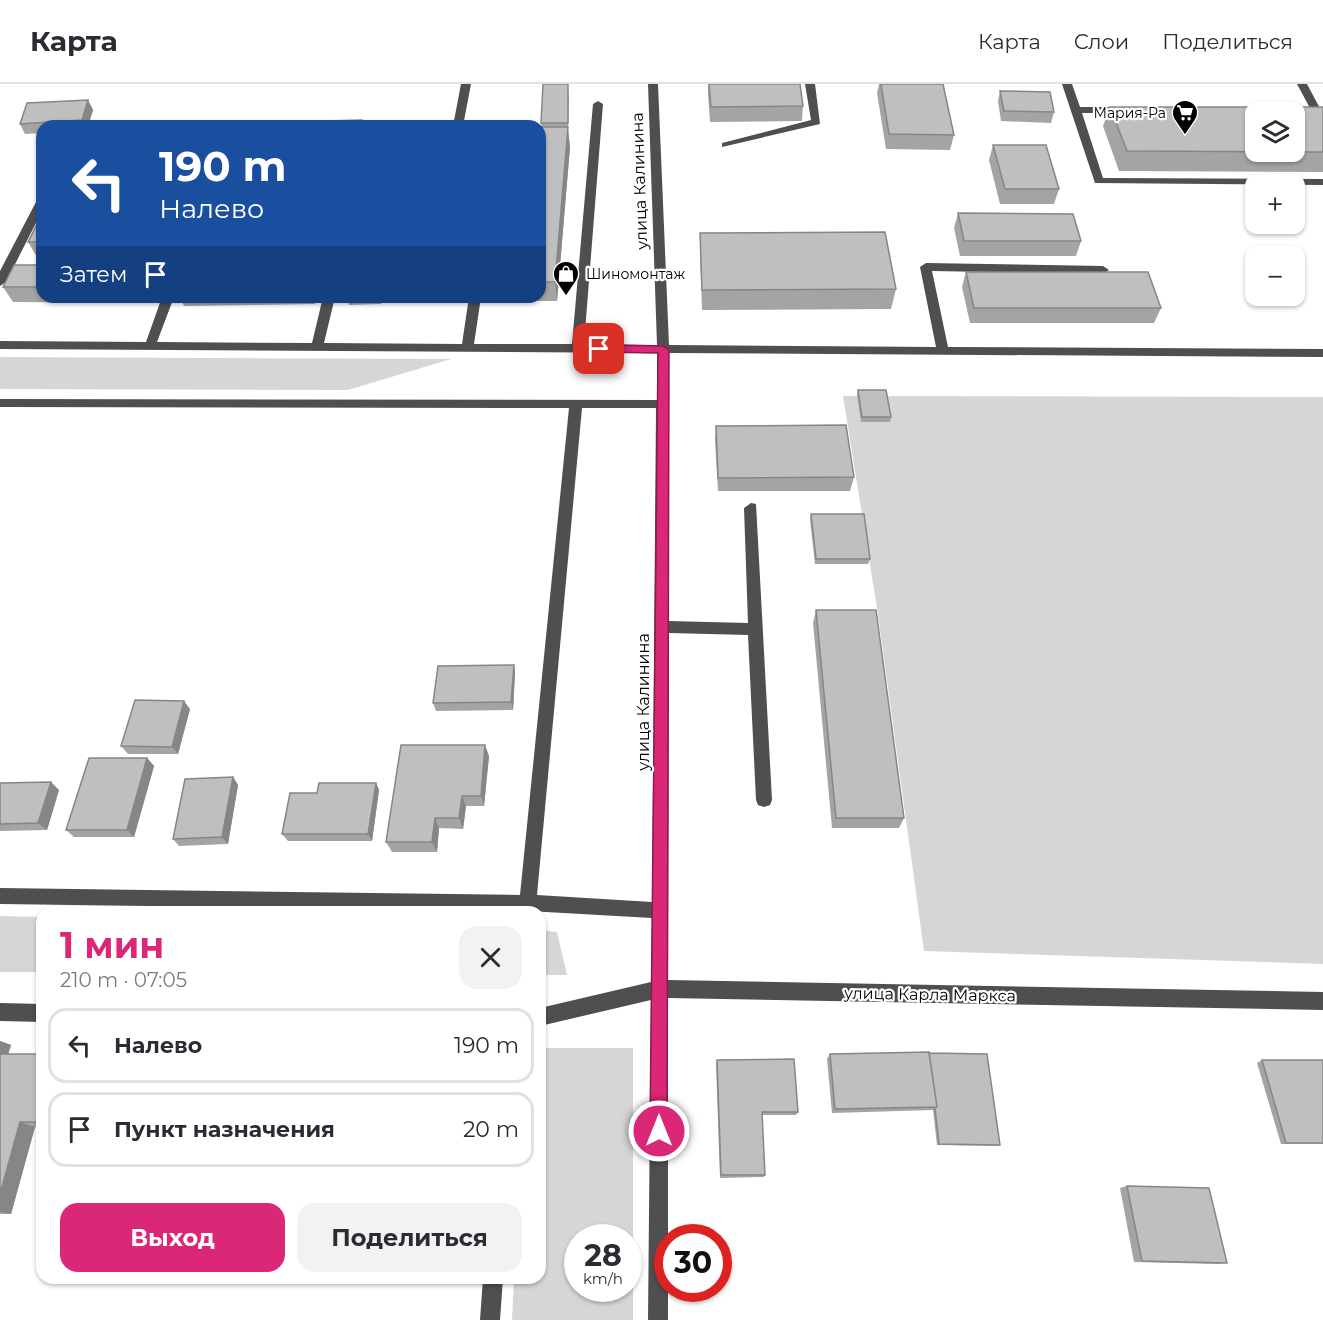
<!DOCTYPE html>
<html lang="ru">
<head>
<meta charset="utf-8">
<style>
  :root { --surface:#fff; --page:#f2f2f3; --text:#2b2b33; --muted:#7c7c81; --line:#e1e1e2; --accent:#db2777 }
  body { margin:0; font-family:Montserrat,sans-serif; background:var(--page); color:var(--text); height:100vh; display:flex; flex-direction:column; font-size:22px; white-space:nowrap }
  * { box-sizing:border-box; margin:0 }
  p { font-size:20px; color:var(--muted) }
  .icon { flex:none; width:33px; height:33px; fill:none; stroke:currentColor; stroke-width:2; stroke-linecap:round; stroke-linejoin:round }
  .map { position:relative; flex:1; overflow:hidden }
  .sheet { position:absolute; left:36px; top:822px; width:510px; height:378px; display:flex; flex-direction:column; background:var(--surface); border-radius:18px; box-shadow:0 2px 4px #0004 }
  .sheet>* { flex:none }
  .guide { position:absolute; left:36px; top:36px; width:510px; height:183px; border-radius:18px; box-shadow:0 2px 4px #0004; background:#1a4fa0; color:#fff; overflow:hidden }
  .buttons { position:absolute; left:1245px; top:18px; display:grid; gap:12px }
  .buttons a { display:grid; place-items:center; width:60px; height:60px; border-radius:12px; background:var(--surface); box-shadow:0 2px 4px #0004; font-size:30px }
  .speed { position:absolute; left:564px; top:1140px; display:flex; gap:12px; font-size:30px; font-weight:700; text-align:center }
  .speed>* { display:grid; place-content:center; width:78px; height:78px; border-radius:50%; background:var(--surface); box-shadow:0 2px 4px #0004; line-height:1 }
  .speed small { font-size:15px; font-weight:400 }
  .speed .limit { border:9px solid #d22; background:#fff; color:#111 }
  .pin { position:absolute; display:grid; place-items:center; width:51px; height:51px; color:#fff; margin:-26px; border-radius:12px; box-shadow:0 3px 9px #0006 }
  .me { position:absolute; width:66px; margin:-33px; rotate:0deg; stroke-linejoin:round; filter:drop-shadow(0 0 4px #0008) }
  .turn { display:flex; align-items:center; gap:21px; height:126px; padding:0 24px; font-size:27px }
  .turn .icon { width:78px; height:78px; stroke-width:2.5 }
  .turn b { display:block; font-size:42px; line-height:51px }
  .then { display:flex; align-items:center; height:57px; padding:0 24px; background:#0003; gap:12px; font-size:22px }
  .round { display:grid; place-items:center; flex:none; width:63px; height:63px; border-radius:18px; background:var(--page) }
  .head { display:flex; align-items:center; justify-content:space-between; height:102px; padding:0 24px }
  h1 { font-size:36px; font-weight:700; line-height:45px; color:var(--accent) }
  .cta { display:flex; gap:12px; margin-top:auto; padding:12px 24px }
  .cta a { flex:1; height:69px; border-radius:18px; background:var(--accent); color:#fff; font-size:24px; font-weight:700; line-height:69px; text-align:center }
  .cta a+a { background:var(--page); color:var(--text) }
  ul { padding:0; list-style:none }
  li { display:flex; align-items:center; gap:18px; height:75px; margin:0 12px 9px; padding:0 12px; border:3px solid var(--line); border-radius:18px }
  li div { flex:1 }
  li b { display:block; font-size:22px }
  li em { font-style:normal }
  header { display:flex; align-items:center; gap:36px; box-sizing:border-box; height:84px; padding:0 30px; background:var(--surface); border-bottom:2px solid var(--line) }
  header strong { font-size:28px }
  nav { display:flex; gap:33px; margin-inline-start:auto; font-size:21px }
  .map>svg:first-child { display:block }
</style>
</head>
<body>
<header>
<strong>Карта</strong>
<nav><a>Карта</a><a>Слои</a><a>Поделиться</a></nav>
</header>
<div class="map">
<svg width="1323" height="1236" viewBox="0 0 1323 1236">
  <rect width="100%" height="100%" fill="#fff"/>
  <path fill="#d6d6d6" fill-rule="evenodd" d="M0,273L451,275L348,306L0,305Z
    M843,312L1323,313V880L924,867L877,524Z
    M0,832L42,833V888H0Z
    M540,846L557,848L567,891H540Z
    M540,964H633V1236H512L514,1194H540ZM578,1154H628V1204H578Z"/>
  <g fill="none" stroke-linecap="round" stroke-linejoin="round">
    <path fill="#4f4f4f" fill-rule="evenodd" d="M461,0H471L463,42H453Z
      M648,0H658L669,261L936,263L920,183L926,179L1103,182L1109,186L1103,190L932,187L948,263L1323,265V273L669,269V537L748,539L744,424L751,419L756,420L772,716L770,721L764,723L758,721L756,716L748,551L669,549L668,896L1323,908V926L668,914V1236H648L651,916L540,942V924L651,898L652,834L528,827L0,820V804L520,811L569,324L0,323V315L657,316V269L0,265V257L146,258L162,213H174L157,258L312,259L323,213H335L324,259L462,260L469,213H481L474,260H572L593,20L598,17L603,20L584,260L657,261ZM582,324H656L652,818L537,811Z
      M805,0H815L820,40L722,63V59L811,36Z
      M1062,0H1072L1080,23H1127L1132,26L1127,29H1082L1103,94L1323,95V101L1095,99Z
      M1297,0H1307L1323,30V42L1318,39Z
      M42,113V127L6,198L0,202V187L37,116Z
      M0,919L42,920V938L0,937Z
      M483,1194H503L500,1236H480Z"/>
  </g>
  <path fill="#a4a4a4" d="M708,0H800L803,22L802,37L710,38L708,10Z
    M879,0H943L954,51L950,66L886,65L877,9Z
    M1000,7L1054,28L1051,39L1001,37L998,17Z
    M569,10L568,46L570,63L557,217H503L502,213H540V43H542L541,39Z
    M88,16L93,26L88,42H42V49L25,50L20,40Z
    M1110,23H1323V88L1119,87L1103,42Z
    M993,61L1059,105L1054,120H1000L989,76Z
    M958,129L1081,157L1076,172H960L954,144Z
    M42,130V173H37L28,158Z
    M700,149L896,205L891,225L702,226L700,168Z
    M42,181V213H147L145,219L13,218L3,203Z
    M966,188L1161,224L1154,239H970L962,203Z
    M180,213H316L315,220L184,222Z
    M347,213H382L381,220L349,221Z
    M858,306L891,333L890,338H861L857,311Z
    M716,342L854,393L850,407H718L715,356Z
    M811,430L870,475L868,480H815L810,435Z
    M816,526L904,734L899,744H832L813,539Z
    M514,581L515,589L513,626L436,627L433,619Z
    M190,625L178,670H128L121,662Z
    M489,672L484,722H466L463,745L439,744L437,768H392L386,758Z
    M147,674L154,682L134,753H74L66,746Z
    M233,693L238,701L228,760L179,762L173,755Z
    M0,699L59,706L47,746L0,747Z
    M376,699L379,706L372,757H288L282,750L317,709Z
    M0,957L11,961L8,970H42V1043H35L11,1130H0Z
    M929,968L1000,1061L997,1062L937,1061L933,1026L832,1029L827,975L830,970Z
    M717,976L798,1028L796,1031H762L765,1091L764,1093L720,1094L716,980Z
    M1262,976H1323V1060H1281L1257,979Z
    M1127,1102L1227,1179L1218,1180L1134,1178L1120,1104Z"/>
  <path fill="#868686" d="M568,0V46L570,63L557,217L555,198L568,45Z
    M88,16L93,26L88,42H85L82,36Z
    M142,213H147L145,219Z
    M312,213H316L315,220Z
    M379,213H382L381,220Z
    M514,581L515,589L513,626L511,618Z
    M184,617L190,625L178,670L172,663Z
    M485,661L489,672L484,722L481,712Z
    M147,674L154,682L134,753L127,746Z
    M233,693L238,701L228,760L222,753Z
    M51,698L59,706L47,746L38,739Z
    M376,699L379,706L372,757L368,750Z
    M462,712L466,722L463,745L459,734Z
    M435,734L439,744L437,768L432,758Z
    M0,957L11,961L6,977L0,974Z
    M20,1038L35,1043L11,1130L0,1128V1110Z"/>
  <path fill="#bfbfbf" stroke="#868686" stroke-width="1.5" fill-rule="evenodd" d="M543,0H568V39H541Z
    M709,0H800L803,22L711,23Z
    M881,0H943L954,51L889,50Z
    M1000,7L1050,8L1054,28L1004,27Z
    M88,16L82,36L20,40L27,19Z
    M1110,23H1323V68L1127,67ZM1256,28H1294V68H1256Z
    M362,36L360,42H240L241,39Z
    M540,43H568L555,198H540Z
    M993,61H1046L1059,105H1005Z
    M958,129L1073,130L1081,157H964Z
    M42,130V158H28Z
    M885,148L896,205L702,206L700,149Z
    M14,181H42V203H3Z
    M966,188H1148L1161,224H974Z
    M858,306H886L891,333H862Z
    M846,341L854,393L718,394L716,342Z
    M811,430H864L870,475H816Z
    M816,526H876L904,734H836Z
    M514,581L511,618L433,619L438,582Z
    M135,616L184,617L172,663L121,662Z
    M401,661H485L481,712H462L459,734H435L432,758H386Z
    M89,674H147L127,746H66Z
    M233,693L222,753L173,755L185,695Z
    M51,698L38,739L0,740V699Z
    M319,699H376L368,750H282L290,709H317Z
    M929,968L937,1023L835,1025L830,970Z
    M929,969L987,970L1000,1061L939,1060L935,1024L937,1023Z
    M0,970H42V1038H20L0,1110Z
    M794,975L798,1028H762L765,1091H721L717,976Z
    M1262,976H1323V1059H1286Z
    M1127,1102L1209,1104L1227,1179L1142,1177Z"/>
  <path fill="#db2777" stroke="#8e194d" stroke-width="1.5" d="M599,261L663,262L669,266L667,1047L665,1053L659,1056L653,1053L650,1047L658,269L595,268L594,265Z"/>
  <defs>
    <symbol id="supermarket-pin" viewBox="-11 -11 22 30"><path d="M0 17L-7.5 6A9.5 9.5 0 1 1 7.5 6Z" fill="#000" stroke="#fff"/><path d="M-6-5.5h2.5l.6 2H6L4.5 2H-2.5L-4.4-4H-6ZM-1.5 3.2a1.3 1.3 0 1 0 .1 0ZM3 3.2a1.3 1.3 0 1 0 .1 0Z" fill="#fff"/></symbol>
    <symbol id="shop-pin" viewBox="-11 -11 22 30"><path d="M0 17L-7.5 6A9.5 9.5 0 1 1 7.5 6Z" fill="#000" stroke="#fff"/><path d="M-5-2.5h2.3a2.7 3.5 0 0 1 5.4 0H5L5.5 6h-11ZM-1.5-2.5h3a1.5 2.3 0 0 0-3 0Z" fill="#fff"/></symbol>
  </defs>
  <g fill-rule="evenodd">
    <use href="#supermarket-pin" x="1170" y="14" width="30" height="40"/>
    <use href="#shop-pin" x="551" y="175" width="30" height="40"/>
  </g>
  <g text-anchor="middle" stroke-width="4.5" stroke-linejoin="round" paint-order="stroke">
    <g font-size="14" fill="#000" stroke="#fff" text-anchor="end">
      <text x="1166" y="34">Мария-Ра</text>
      <text x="586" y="195" text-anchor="start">Шиномонтаж</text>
    </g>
    <g font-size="16" fill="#000" stroke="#fff">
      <text transform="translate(639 97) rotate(-92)" y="6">улица Калинина</text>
      <text transform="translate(643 618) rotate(-90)" y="6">улица Калинина</text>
      <text transform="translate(930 910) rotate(1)" y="6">улица Карла Маркса</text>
    </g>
  </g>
</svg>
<div class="buttons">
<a><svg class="icon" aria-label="layers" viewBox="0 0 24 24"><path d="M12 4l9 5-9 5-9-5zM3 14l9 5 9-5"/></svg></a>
<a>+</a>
<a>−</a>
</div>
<div class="speed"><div>28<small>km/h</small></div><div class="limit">30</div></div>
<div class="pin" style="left:599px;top:265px;background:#d93025"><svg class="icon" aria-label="arrive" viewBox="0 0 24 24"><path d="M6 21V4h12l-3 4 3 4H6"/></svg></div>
<svg class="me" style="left:659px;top:1047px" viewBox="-20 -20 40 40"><circle r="17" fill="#db2777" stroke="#fff" stroke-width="3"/><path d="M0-11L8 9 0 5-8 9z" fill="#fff"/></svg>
<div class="guide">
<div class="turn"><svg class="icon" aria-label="left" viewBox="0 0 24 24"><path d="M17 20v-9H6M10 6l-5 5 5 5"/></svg><div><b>190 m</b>Налево</div></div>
<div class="then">Затем<svg class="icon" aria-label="arrive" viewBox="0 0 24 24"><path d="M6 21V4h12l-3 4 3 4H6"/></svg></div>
</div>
<section class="sheet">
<div class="head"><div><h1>1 мин</h1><p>210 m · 07:05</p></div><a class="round"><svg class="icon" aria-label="close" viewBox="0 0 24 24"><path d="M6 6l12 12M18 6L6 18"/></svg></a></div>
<ul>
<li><svg class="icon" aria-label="left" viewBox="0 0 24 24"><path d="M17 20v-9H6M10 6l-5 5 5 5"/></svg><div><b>Налево</b></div><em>190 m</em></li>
<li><svg class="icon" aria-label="arrive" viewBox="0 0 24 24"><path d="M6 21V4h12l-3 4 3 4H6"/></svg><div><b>Пункт назначения</b></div><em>20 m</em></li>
</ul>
<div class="cta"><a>Выход</a><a>Поделиться</a></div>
</section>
</div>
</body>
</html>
